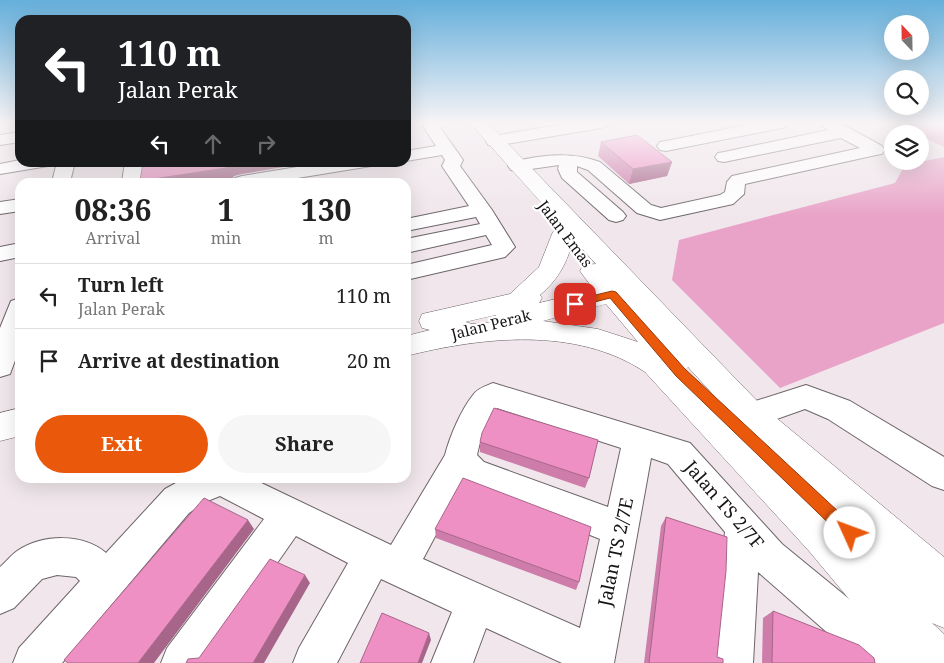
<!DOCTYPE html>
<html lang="en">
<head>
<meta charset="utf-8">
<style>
  :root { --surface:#fff; --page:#f6f6f6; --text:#222; --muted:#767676; --line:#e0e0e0; --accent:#ea580c }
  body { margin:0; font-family:"Noto Serif",serif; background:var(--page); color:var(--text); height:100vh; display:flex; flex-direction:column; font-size:19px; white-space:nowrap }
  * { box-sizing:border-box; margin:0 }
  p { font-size:16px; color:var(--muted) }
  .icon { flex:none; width:28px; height:28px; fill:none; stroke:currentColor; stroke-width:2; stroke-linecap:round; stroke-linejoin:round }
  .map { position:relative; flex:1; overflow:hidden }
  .drawer { position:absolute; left:15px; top:178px; width:396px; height:305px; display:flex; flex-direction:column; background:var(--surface); border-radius:15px; box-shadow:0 5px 20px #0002 }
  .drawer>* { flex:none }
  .guide { position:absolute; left:15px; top:15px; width:396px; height:152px; border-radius:15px; box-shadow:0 5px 20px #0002; background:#202124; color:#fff; overflow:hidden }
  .needle { width:32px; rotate:338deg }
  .controls { position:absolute; left:884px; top:15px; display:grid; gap:10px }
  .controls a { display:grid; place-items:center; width:45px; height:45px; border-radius:50%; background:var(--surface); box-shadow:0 5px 20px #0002; font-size:25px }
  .pin { position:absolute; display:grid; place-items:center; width:42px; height:42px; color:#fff; margin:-21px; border-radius:10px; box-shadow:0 2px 8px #0006 }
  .me { position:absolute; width:55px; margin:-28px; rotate:313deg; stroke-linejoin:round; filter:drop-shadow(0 0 4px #0008) }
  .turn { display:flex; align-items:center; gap:18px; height:105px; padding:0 20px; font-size:22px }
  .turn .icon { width:65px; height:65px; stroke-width:2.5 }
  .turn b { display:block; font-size:35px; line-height:42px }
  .lanes { display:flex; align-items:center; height:48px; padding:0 20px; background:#0003; justify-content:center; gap:25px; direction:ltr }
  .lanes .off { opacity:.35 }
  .eta { display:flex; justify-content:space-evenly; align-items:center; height:85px; text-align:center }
  .eta b { font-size:30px; font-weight:700; line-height:35px }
  .primary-button { display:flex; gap:10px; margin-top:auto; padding:10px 20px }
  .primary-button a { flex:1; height:58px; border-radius:30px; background:var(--accent); color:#fff; font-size:20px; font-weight:700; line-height:58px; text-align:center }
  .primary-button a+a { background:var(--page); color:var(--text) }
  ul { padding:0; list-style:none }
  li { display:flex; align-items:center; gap:15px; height:65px; padding:0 20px; border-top:1px solid var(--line) }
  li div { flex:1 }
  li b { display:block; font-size:19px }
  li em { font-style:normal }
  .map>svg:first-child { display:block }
</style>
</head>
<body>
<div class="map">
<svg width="944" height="663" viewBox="0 0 944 663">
  <rect width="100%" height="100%" fill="#f0e6eb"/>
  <path fill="#e9a3c8" d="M894,123H944V147Z
    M944,157V323L780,388L672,280L679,240L895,183L905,165Z"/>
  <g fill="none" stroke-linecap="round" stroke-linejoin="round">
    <defs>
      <path id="minor" d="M421,123H437L463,160L460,166L492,210L515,247L505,257L406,280V265L492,245L486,235L406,253V239L480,224L476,217L406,231V219L469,206L442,166L445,160L442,155L406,161V151L436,146Z
        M570,123H609L607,126L601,128L494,146L488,145L486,141L488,137L494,136Z
        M756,123H790L788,126L782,128L666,151L660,150L657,146L660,142L666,141Z
        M819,123H840L882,146L885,150L882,154L876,155L745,184L744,194L733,204L660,220L637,213L588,170L577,166V172L623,212L626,216L623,220L616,222L609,220L562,178L558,169L559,165L517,171L511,170L508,166L511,162C541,155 571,151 600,162L651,205L661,208L720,195L725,192L727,182L732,176L860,148L841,138L724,162L718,161L715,157L718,153L724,152L828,130Z
        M20,132V142L0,145V135Z
        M20,160V162H51L48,166L0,174V164Z
        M57,162H75L70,182H52Z
        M125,162H143L140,182H122Z
        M328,162H374L371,166L365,167L273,182H233L235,178L242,176Z
        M20,199V211L0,214V202Z
        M20,243V257L0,261V247Z
        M20,298V347L10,374L0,377V328L11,301Z
        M493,383L690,443L782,544L909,648L915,663H862L758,572L753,663H711L725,532L668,464L651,458L614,663H562L486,628L473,663H431L452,612L381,579L337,663H293L299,648L348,563L296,536L207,663H161L167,648L264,519L220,496L205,502L189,513L62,663H13L19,648L80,581L76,577L57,575L42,579L14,608L0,614V567C6,562 11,555 17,551C43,534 83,533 106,553L165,489L185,478H251L391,545L445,455C450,436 461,410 473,395C478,388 486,386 493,383ZM497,408L621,448L608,507L484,462L477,455L480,442ZM463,484L600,539L580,628L423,559Z
        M806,385L850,401L944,457V490L932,486L828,419L805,409L751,428L740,424L736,415L740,406Z"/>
      <path id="major" d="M470,123H488L762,406L944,557V628L932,623L944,634V663H911L864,617L809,551L645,372C576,326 482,337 406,356V336L430,330L422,328L419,321L422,314L510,294L539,267L552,234L555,229L563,227ZM573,239L596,264L583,265L580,271L594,290L539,303L542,298L540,295C558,280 568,262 573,239ZM606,304L638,342L598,329L543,321ZM496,315L493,322L472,324L465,322ZM688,367L740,424L745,429L741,431L683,373Z
        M20,408V436L0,441V413Z"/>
    </defs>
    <use href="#minor" stroke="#6d6569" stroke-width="2"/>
    <use href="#major" stroke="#6d6569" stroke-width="1"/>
    <use href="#minor" fill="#fff" fill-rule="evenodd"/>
    <use href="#major" fill="#fff" fill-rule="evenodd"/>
  </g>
  <path fill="#ce7ca9" d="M601,142L672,162L667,176L629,184L598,156Z
    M480,442L589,478L585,488L480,452Z
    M666,517L717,657L723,663H644L661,526Z
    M435,529L579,582L576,590L436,538Z
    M773,611L875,663H762L763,618Z"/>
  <path fill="#a76589" d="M408,134L409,149H406V135Z
    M229,162H313L242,174L234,176L231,182H141L140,181Z
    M672,162L667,176L629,184L633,169Z
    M248,520L254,529L154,663H138Z
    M305,575L310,583L264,663H253Z
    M429,633L431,640L422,663H418Z"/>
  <path fill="#ef90c4" stroke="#a76589" d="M637,135L672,162L633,169L601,142Z
    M143,162H229L226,168L140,181Z
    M494,408L598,440L589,478L480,442L482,433Z
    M463,478L591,527L579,582L435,529Z
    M204,498L248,520L138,663H68L64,660Z
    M666,517L727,537L726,571L717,657L723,659V663H649Z
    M270,559L305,575L253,663H186L188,659L199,658Z
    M773,611L859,645L874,658L875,663H772Z
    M382,613L429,633L418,663H360Z"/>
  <linearGradient id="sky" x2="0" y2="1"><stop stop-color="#65afdb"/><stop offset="0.57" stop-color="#f8f4f6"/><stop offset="1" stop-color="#f8f4f6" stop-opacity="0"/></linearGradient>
  <rect width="944" height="216" fill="url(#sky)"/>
  <path fill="#ea580c" stroke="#983908" d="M612,291L616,292L685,369L855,527L857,533L855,538L850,540L844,538L676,376L610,298L575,307L570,304L571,301Z"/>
  <g text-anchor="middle" stroke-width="4.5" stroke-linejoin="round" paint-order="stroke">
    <g font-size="15" fill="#181416" stroke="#fff">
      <text transform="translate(565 234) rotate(53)" y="5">Jalan Emas</text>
      <text transform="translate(491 325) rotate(-14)" y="5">Jalan Perak</text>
    </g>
    <g font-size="18" fill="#181416" stroke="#fff">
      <text transform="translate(724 505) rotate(49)" y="6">Jalan TS 2/7F</text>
      <text transform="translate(616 552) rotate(-78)" y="6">Jalan TS 2/7E</text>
    </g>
  </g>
</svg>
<div class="controls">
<a><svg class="needle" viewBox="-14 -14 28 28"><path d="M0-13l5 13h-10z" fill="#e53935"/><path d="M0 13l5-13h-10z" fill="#767676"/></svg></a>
<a><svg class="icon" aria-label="search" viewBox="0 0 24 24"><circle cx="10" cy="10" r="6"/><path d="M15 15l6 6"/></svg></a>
<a><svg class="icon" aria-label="layers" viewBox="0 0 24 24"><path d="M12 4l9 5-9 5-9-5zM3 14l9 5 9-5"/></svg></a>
</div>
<div class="pin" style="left:575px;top:304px;background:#d93025"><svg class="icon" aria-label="arrive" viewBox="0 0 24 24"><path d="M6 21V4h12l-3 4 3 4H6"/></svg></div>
<svg class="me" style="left:850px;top:533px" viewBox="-20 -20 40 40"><circle r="19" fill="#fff"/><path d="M0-13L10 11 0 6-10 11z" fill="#ea580c"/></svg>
<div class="guide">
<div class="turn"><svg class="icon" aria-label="left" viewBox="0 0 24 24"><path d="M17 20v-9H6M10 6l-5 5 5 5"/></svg><div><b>110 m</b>Jalan Perak</div></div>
<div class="lanes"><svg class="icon" aria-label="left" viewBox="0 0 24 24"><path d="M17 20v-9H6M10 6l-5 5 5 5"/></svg><svg class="icon off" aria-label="ahead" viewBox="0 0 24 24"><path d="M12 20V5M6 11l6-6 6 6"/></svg><svg class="icon off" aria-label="right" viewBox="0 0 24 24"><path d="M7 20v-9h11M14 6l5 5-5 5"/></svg></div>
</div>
<section class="drawer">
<div class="eta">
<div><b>08:36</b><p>Arrival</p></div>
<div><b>1</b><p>min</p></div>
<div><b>130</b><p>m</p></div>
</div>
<ul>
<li><svg class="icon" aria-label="left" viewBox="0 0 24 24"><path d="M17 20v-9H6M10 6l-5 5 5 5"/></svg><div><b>Turn left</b><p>Jalan Perak</p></div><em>110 m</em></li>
<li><svg class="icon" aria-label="arrive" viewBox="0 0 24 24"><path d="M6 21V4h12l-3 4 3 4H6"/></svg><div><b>Arrive at destination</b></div><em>20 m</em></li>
</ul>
<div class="primary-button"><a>Exit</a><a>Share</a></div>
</section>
</div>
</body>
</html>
